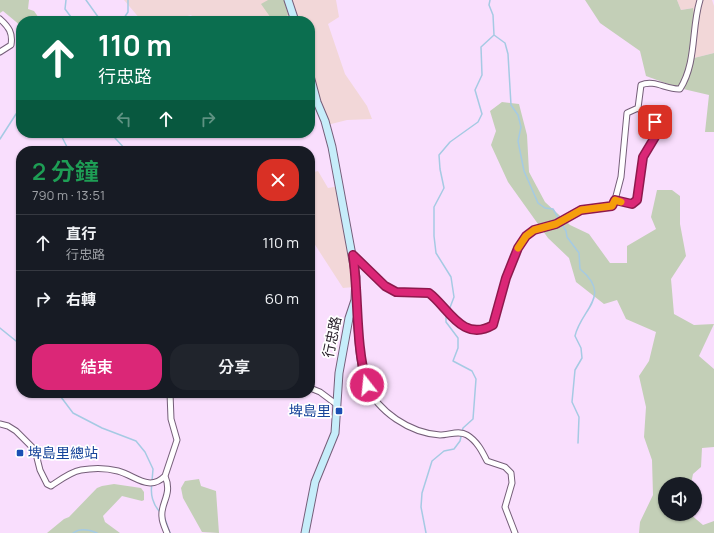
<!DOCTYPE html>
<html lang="zh-TW">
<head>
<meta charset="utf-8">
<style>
  :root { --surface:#171b24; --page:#20242c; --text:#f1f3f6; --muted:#9ea1a6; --line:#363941; --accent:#db2777 }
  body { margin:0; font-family:Manrope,"Noto Sans TC",sans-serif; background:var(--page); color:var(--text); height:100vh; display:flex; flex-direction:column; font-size:15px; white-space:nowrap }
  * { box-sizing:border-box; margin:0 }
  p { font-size:13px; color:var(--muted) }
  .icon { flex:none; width:22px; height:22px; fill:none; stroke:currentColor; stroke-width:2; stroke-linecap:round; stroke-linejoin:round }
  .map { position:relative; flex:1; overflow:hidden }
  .drawer { position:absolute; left:16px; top:146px; width:299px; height:252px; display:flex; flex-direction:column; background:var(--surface); border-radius:16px; box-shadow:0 1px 3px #0004 }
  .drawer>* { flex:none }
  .guide { position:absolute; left:16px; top:16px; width:299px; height:122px; border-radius:16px; box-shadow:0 1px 3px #0004; background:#0b6e4f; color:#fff; overflow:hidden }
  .fabs { position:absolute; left:658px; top:477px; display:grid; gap:8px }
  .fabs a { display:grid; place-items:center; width:44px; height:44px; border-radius:50%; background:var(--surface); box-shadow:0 1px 3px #0004; font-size:20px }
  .pin { position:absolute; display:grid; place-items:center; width:34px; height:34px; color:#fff; margin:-17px; border-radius:8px; box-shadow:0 2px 6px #0006 }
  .me { position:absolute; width:44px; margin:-22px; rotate:344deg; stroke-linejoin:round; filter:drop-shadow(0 0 3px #0008) }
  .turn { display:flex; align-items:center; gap:14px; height:84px; padding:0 16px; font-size:18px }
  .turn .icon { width:52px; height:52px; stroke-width:2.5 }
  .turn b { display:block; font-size:28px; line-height:34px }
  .lanes { display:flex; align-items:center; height:38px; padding:0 16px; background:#0003; justify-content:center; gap:20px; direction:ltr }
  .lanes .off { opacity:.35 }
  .round { display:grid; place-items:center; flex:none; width:42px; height:42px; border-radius:16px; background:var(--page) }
  .summary { display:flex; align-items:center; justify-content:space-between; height:68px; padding:0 16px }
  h1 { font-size:24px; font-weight:600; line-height:30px; color:#1e9e55 }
  .action { display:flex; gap:8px; margin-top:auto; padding:8px 16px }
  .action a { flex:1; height:46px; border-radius:16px; background:var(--accent); color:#fff; font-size:16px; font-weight:600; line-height:46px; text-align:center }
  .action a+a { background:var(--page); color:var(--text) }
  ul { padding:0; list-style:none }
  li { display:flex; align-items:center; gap:12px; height:56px; padding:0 16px; border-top:1px solid var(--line) }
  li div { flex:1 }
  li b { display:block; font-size:15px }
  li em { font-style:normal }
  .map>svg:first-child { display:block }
</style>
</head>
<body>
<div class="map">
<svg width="714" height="533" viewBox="0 0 714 533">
  <rect width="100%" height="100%" fill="#f9defd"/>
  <path fill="#f2d7d8" d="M124,0H336L339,17L328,24L345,74L367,106L372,119L347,120L327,125L310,92V21H197L191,15L168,21H150L141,20Z
    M677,0H712L714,6V53L694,58L695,21L692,8L681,10Z
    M318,171L328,188L340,186L354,287L343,288L310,237V173Z"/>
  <path fill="#c3cfb7" d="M0,0H29L28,9L34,11L41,21H21V26L3,11L0,13Z
    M268,0H284L288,15L279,21H273L261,4Z
    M585,0H677L681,10L693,8L695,21L694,58L714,53V132H705L709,95L679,88L646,76L640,51L600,23Z
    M502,102L519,104L527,135L529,172L545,202L570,225L589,234L610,263H627V246L656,229L651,217L657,190H672L680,196V224L686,256L671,279L674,314L694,325L714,324L699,356L714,369V447L702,448L701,467L693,474L691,484H665V514H690L703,525L714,521V533H639L640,522L653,495L652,460L644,437L646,407L639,376L649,361L656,332L626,319L617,300L604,304L576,282L569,258L548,238L508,182L491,145L496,131L490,111Z
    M199,479L201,486L216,491L219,533L202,532L183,498L181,488L185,481Z
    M114,484L141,488L144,492V500L142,501L122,496L103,516L105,522L120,533H47L64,519L69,517L97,488L102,486Z"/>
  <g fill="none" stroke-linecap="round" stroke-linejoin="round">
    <path stroke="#a5cae3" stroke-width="1.5" d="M66,0L65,9L74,21
      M86,0L101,21
      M122,21L128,12V0
      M494,35L505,43L508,54L511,105L518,115L521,127L518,141L524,171L538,203L545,208L553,209L566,231L567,237L579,253L580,269C613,296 581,309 575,336L581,348L582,358L575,370L572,402L579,417L578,443
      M58,133L62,137L69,151
      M113,133L115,138L127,151
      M0,139L16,114L21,112
      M0,328L21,345
      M58,393L73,413L102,428L136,441L145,452L153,469L152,481
      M152,484C150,494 153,505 160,512
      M164,516L170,533
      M73,533C80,528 90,530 97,533
      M426,533L421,507L422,493L432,461L444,451L454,449L460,441L463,428L473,419L476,379L472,371L453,361L458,348V338L446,322V318L454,297L451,277L436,253L434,236V207L444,188L440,169L439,155L450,142L478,122L482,114L475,90L482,75L481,47L494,35L493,15L489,5L490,0"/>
    <defs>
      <path id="street" d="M0,19C9,27 13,33 11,45L0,52
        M615,200L621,177L627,113L638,108
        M353,255L385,286L395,292L429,293C448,307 462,343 493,325L506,278L518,248L526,236L534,230L556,225L581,210L612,206L615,200L632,204L637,200L643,157L658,132L655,122L638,108L641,85C654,79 667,90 680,89C697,62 691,29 700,0
        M355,303C358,328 357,360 366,384C378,412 410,433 440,435C449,435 459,430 467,435C477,441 482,451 487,461L505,467L511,473L512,483L505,507L515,533
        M310,388L320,392L336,404
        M0,424L8,426L16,431L35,450L40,470L47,484L51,486C60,480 70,472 81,470C92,468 107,468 118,471C136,476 149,492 165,476
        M167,533C165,528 162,522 162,517C160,503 173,495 165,476L177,440L171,419L170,393"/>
      <path id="secondary" d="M288,0L295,21
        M305,533L315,482L335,433L339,373L349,318L355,300L356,277L332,147L325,121L317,102L310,76"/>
    </defs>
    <use href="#street" stroke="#755e79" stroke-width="7"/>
    <use href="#secondary" stroke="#755e79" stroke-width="9"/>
    <use href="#street" stroke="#fff" stroke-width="5"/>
    <use href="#secondary" stroke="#c6edfa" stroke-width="7"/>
  </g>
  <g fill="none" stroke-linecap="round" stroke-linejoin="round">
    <defs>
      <path id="route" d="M367,385C355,343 359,298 353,255L385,286L396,292L429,293C448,307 462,343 493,325L506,278L518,248L526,236L534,230L556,224L581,210L612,206L615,200L632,204L637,200L643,157L658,132L655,122"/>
    </defs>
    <use href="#route" stroke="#8e194d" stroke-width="10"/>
    <use href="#route" stroke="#db2777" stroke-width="7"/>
    <path stroke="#f59e0b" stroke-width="7" d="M518,248L526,236L534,230L556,224L581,210L612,206L615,200L621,202"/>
  </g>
  <g fill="#1a4fb4" stroke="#fff" stroke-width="1.5">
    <rect x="335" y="407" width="8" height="8" rx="2"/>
    <rect x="16" y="449" width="8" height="8" rx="2"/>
  </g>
  <g text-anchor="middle" stroke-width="3.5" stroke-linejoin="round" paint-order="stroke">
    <g font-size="14" fill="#29202b" stroke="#fff">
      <text transform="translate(332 337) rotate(-78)" y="5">行忠路</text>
    </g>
    <g font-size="14" fill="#164399" stroke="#fff" text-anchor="end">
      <text x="331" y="416">埤島里</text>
      <text x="28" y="458" text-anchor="start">埤島里總站</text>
    </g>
  </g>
</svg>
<div class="fabs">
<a><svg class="icon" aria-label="sound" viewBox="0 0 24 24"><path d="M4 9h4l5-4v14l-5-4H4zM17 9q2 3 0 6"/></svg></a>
</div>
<div class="pin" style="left:655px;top:122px;background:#d93025"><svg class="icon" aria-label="arrive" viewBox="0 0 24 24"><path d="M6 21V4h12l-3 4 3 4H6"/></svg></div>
<svg class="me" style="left:367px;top:385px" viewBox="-20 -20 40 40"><circle r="17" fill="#db2777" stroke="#fff" stroke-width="3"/><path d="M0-11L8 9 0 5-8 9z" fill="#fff"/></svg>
<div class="guide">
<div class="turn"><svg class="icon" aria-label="ahead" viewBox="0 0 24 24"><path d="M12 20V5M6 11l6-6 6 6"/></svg><div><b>110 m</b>行忠路</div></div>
<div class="lanes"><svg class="icon off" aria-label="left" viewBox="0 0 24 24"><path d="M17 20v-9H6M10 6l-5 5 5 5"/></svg><svg class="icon" aria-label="ahead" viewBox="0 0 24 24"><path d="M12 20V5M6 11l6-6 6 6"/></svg><svg class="icon off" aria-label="right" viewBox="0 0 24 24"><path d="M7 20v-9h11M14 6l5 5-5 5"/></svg></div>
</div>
<section class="drawer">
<div class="summary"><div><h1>2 分鐘</h1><p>790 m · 13:51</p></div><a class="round" style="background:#d93025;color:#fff"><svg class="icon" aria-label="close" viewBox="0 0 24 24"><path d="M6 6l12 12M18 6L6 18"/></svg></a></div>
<ul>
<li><svg class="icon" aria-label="ahead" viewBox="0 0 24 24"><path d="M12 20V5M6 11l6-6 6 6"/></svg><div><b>直行</b><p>行忠路</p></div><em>110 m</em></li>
<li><svg class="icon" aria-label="right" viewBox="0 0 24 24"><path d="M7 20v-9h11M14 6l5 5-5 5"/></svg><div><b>右轉</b></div><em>60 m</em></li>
</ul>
<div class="action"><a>結束</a><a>分享</a></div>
</section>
</div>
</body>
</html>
